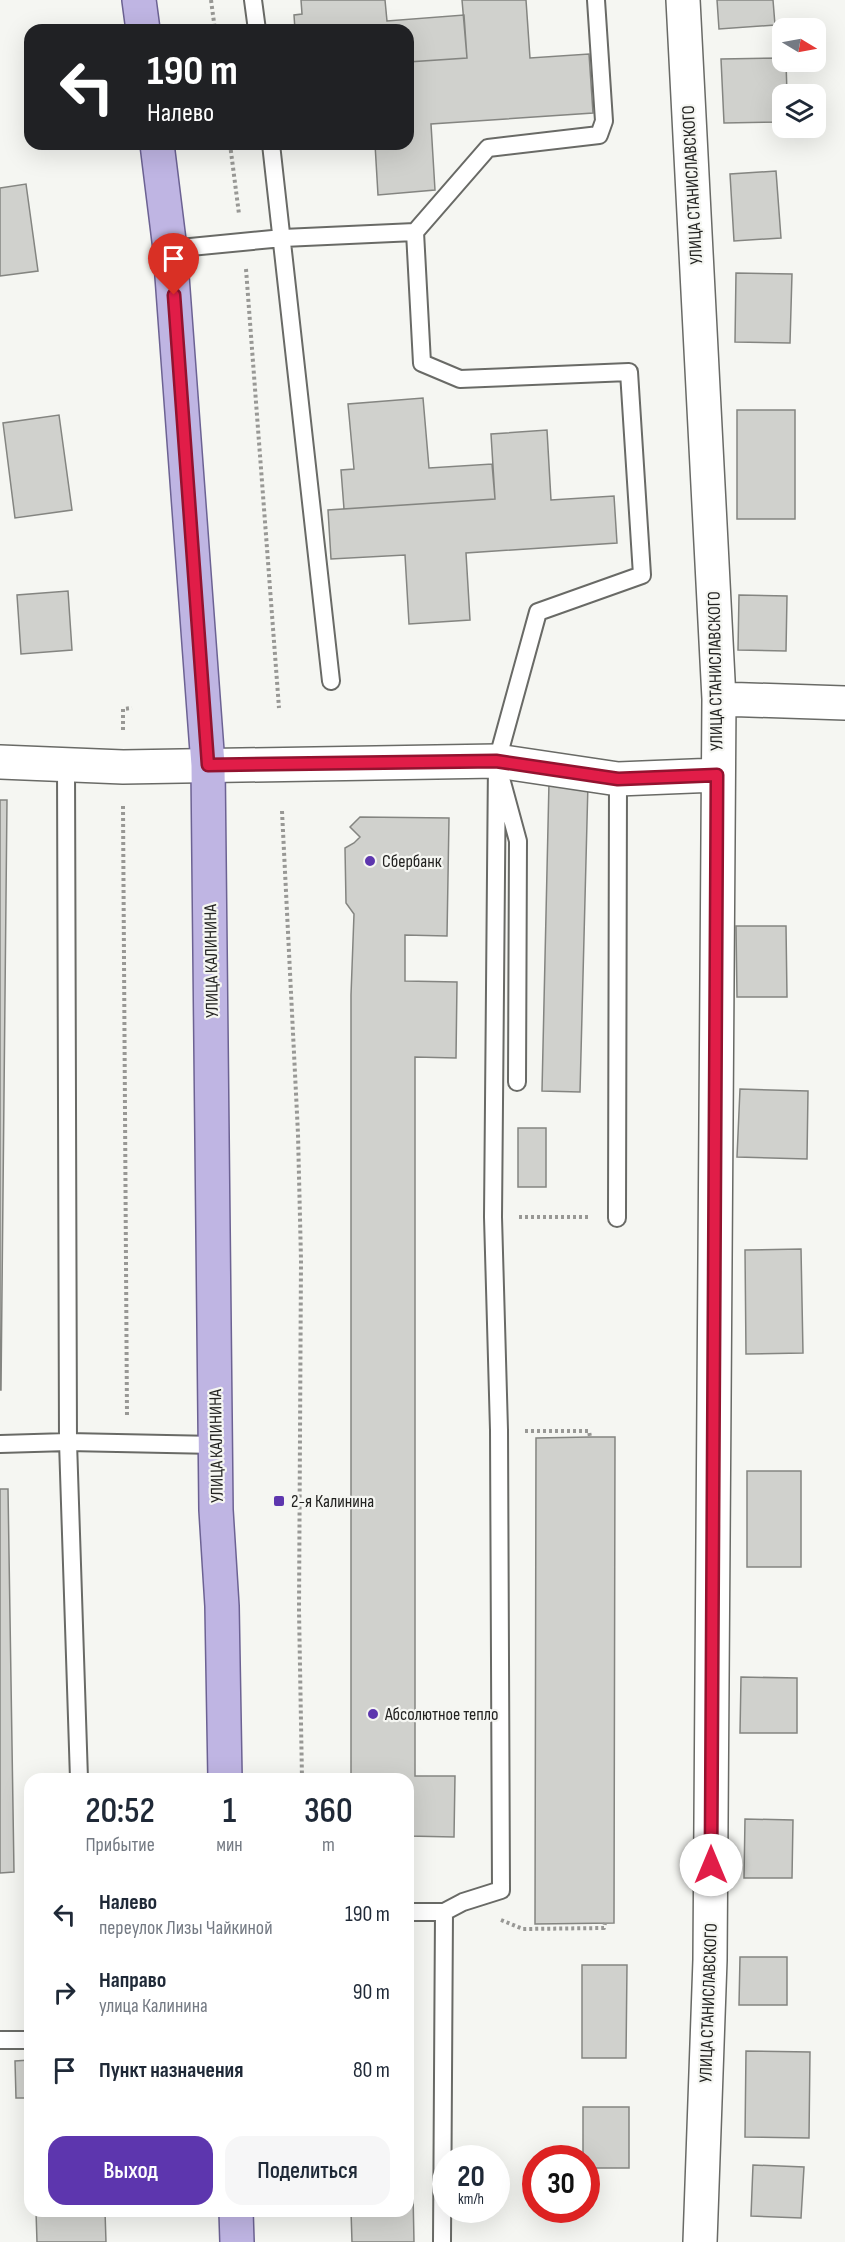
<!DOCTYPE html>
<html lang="ru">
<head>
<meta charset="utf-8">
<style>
  :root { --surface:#fff; --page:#f6f6f7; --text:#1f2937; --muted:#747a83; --accent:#5d36ae }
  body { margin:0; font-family:"Sofia Sans Condensed",sans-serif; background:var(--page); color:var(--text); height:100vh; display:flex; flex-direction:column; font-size:22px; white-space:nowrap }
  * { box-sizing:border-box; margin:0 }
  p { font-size:20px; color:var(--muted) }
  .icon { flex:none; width:33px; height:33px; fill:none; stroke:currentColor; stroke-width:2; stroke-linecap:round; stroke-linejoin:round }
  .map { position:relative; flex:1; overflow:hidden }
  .panel { position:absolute; left:24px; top:1773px; width:390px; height:444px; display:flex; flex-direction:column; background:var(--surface); border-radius:18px; box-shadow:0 6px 24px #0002 }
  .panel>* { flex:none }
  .banner { position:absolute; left:24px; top:24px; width:390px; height:126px; border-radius:18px; box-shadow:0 6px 24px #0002; background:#202124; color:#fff; overflow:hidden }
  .needle { width:39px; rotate:100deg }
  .buttons { position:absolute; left:772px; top:18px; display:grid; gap:12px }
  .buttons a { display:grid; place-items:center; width:54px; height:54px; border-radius:12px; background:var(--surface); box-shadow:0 6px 24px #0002; font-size:30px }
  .speed { position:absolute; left:432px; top:2145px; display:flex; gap:12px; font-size:30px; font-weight:700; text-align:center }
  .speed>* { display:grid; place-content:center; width:78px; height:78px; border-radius:50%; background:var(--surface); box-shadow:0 6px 24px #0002; line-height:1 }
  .speed small { font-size:15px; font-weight:400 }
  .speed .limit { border:9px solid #d22; background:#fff; color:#111 }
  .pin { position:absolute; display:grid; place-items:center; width:51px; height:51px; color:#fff; margin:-62px -26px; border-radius:50% 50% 50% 0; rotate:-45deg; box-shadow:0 0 6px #0007 }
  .pin .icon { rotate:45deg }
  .me { position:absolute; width:66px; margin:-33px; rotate:0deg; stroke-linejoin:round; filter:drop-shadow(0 0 4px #0008) }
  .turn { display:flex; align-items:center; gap:21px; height:126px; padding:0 24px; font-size:27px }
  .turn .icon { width:78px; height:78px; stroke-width:2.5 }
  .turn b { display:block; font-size:42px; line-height:51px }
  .eta { display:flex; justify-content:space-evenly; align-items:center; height:102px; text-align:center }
  .eta b { font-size:36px; font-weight:600; line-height:42px }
  .action { display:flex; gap:12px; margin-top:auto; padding:12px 24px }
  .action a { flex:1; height:69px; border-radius:18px; background:var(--accent); color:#fff; font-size:24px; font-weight:600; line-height:69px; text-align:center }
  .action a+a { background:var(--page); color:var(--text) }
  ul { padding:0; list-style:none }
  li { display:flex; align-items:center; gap:18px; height:78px; padding:0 24px }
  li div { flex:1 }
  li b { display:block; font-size:22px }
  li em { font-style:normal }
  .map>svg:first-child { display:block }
</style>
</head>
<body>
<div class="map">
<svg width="845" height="2242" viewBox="0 0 845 2242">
  <rect width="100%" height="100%" fill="#f5f6f2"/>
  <path fill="#d0d1cd" stroke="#848581" stroke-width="1.5" d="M301,0H385L387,21L464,15L467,58L408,62V30H295L294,15L302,14Z
    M462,0H526L530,58L589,54L593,113L431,124L435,190L378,195L375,144H408V62L467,58Z
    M717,0H773L775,25L719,29Z
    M783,58V62H786L787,94H783V122L724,123L721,59Z
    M776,171L781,238L734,241L730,174Z
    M26,184L38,271L0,276V188Z
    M736,273L792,274L790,343L735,342Z
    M423,398L429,468L492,464L495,499L344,509L341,470L354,469L348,404Z
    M737,410H795V519H737Z
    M59,415L72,510L15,518L3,423Z
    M547,430L551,500L614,496L617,543L466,553L470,620L409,624L405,555L331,559L328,510L495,499L491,434Z
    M68,591L72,650L21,654L17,595Z
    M739,595L787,596L786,651L738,650Z
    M549,782L588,783L580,1092L542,1091Z
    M0,800H7L1,1390H0Z
    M360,817L449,818L447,936L405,935V981L457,982L456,1058L415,1057V1776H455L454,1837L408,1836V1779H351V995L354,914L346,903L345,848L354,843L360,837L350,827Z
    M736,926H786L787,997H737Z
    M740,1089L808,1091L807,1159L737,1157Z
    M518,1128H546V1187H518Z
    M801,1249L803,1353L746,1354L745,1250Z
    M590,1437H615L614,1923L535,1924L536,1438Z
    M747,1471H801V1567H747Z
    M0,1489H8L14,1872L0,1873Z
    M741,1677L797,1678V1733H740Z
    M745,1819L793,1820L792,1878H744Z
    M408,1948L414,2242H352L351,2211H408Z
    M740,1957H787V2005H739Z
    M582,1965H627L626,2058H582Z
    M746,2051L810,2052L809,2138L745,2137Z
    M30,2060V2098H16L15,2061Z
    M583,2107H629V2168H586V2158H583Z
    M753,2165L804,2167L801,2218L751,2216Z
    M36,2211H105L106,2242H37Z"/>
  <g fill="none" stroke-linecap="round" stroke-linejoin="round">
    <defs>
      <path id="lane" d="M253,0L257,30
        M271,144L331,681
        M415,232L488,148L599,135L604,121L596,0
        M170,249L283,238L415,232L422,363L460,379L629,372L642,575L538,612L497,761L493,1217L499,1430L501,1890L463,1902L444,1912L442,2242
        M66,765L68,1442L79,1779
        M502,782L518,841L517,1082
        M617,1218L618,779
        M0,1444L68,1442L216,1445
        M408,1912H444
        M0,2040H30"/>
      <path id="street" d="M683,0L719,699L710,1960L700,2242
        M719,699L845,703
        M0,762L123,767L497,761L618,779L717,775"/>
      <path id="primary" d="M139,0L143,30
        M157,144L170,249L208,765L216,1510L222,1606L225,1779
        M236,2211L237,2242"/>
    </defs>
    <use href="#lane" stroke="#696a66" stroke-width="20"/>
    <use href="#street" stroke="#696a66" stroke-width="36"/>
    <use href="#primary" stroke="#6c6293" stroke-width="36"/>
    <path stroke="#989895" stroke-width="4" stroke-dasharray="3 3" stroke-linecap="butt" d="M211,0L215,30
      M230,144L239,214
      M246,269L279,708
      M123,730V709L132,708
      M123,806L127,1416
      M282,811L298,1134L301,1260L299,1610L302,1779
      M519,1217H590
      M525,1431H589L590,1437
      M501,1920L523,1929L604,1928L605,1923"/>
    <use href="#lane" stroke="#fff" stroke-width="16"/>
    <use href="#street" stroke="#fff" stroke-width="33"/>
    <use href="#primary" stroke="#bfb5e3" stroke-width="33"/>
  </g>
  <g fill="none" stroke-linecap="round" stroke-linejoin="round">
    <defs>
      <path id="route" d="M174,295L208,765L496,761L618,779L717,775L711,1865"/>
    </defs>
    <use href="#route" stroke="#92132f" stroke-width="15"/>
    <use href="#route" stroke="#e11d48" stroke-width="10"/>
  </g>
  <g fill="#5d36ae" stroke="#f5f6f2" stroke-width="2">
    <circle cx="370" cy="861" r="6"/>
    <rect x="273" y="1495" width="12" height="12" rx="3"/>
    <circle cx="373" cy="1714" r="6"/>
  </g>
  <g text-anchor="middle" stroke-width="4.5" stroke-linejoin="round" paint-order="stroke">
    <g font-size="18" fill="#232321" stroke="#f5f6f2">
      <text transform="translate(692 185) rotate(-93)" y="6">УЛИЦА СТАНИСЛАВСКОГО</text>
      <text transform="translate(715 671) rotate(-91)" y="6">УЛИЦА СТАНИСЛАВСКОГО</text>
      <text transform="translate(211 961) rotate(-91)" y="6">УЛИЦА КАЛИНИНА</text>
      <text transform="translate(216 1446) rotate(-91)" y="6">УЛИЦА КАЛИНИНА</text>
      <text transform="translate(708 2003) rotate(-88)" y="6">УЛИЦА СТАНИСЛАВСКОГО</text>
    </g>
    <g font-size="18" fill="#232321" stroke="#f5f6f2" text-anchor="start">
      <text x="382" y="867">Сбербанк</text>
      <text x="291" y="1507">2-я Калинина</text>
      <text x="385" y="1720">Абсолютное тепло</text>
    </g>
  </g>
</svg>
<div class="buttons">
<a><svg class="needle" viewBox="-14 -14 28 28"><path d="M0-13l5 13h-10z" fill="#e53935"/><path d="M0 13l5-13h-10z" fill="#747a83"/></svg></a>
<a><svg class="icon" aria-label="layers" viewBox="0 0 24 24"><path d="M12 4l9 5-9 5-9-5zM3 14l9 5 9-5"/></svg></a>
</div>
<div class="speed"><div>20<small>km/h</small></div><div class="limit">30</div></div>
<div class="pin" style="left:174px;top:295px;background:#d93025"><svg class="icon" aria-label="arrive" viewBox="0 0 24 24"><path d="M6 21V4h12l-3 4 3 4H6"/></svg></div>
<svg class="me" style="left:711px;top:1865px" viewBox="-20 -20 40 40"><circle r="19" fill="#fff"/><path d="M0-13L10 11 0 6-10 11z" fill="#e11d48"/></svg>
<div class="banner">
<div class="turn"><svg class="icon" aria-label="left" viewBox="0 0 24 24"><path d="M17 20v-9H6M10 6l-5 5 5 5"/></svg><div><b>190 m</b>Налево</div></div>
</div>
<section class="panel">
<div class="eta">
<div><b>20:52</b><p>Прибытие</p></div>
<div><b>1</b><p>мин</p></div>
<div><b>360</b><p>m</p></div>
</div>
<ul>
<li><svg class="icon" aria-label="left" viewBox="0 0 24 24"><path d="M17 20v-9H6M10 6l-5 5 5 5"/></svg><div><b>Налево</b><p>переулок Лизы Чайкиной</p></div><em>190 m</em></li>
<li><svg class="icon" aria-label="right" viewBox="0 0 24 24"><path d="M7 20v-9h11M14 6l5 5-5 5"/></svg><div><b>Направо</b><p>улица Калинина</p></div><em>90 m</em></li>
<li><svg class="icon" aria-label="arrive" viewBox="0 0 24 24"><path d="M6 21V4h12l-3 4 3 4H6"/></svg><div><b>Пункт назначения</b></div><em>80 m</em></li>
</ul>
<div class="action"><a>Выход</a><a>Поделиться</a></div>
</section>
</div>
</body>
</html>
